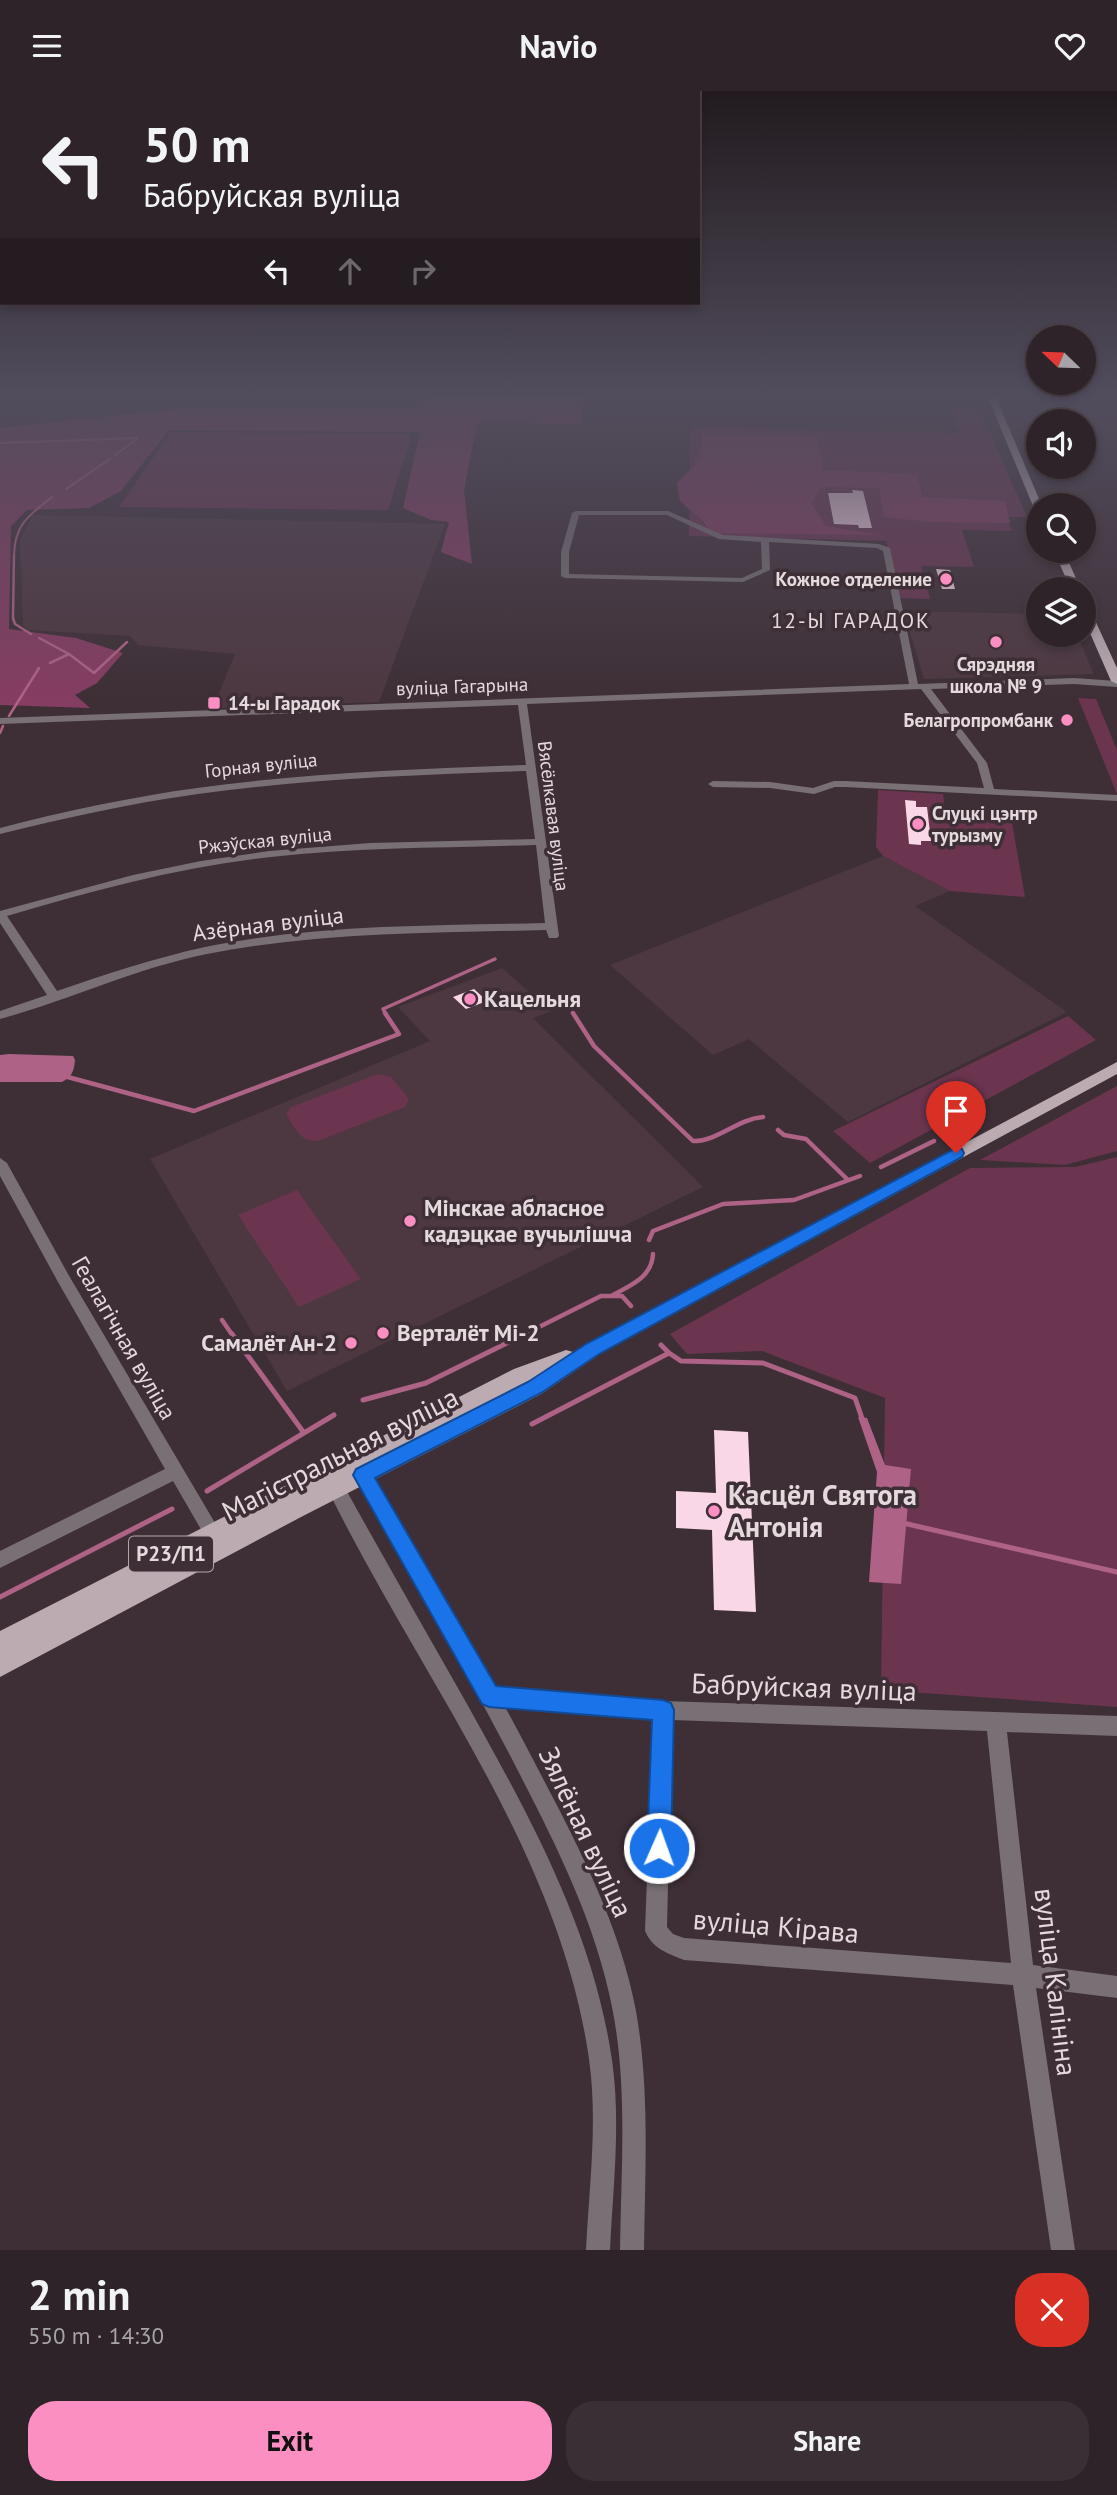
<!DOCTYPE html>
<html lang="en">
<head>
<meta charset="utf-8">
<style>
  :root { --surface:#2e2328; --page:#3a2f34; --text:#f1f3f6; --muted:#a7a4a8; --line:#494045; --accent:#fc8fc2 }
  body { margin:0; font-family:"PT Sans",sans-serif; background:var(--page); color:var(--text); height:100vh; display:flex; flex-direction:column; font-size:26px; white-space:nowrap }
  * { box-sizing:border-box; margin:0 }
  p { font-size:23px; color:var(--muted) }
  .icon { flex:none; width:38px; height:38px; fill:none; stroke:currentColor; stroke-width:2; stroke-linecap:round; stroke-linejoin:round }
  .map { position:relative; height:2159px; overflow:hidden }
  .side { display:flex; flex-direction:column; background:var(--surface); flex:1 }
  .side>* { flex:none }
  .top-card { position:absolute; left:0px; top:0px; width:700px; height:214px; box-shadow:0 4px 10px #0003,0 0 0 2px var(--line); background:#2e2328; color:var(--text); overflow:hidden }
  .needle { width:46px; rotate:293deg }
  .fabs { position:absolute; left:1026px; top:234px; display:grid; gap:14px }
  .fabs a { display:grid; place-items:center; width:70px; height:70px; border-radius:50%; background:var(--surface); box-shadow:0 4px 10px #0003,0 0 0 2px var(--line); font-size:35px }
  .pin { position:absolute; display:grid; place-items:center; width:60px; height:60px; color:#fff; margin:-72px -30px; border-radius:50% 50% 50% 0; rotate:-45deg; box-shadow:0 0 7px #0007 }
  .pin .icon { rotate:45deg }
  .me { position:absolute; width:77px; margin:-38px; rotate:2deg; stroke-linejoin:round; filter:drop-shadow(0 0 5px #0008) }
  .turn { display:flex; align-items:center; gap:24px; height:147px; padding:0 28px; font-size:32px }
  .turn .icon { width:91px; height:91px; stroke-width:2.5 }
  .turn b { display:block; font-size:49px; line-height:60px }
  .lanes { display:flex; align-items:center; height:66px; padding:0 28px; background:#0003; justify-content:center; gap:35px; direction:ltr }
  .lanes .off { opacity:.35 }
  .round { display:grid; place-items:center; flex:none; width:74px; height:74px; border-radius:28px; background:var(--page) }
  .head { display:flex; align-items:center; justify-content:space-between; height:119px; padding:0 28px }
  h1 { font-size:42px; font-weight:600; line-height:52px }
  .action { display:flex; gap:14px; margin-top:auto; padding:14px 28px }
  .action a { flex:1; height:80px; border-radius:28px; background:var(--accent); color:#111; font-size:28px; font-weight:600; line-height:80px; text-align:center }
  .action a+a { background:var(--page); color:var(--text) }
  header { display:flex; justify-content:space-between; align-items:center; height:91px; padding:0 28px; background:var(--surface); font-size:32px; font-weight:600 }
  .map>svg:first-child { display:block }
</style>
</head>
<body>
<header><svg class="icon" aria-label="menu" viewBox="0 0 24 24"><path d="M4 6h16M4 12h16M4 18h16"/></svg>Navio<svg class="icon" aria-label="heart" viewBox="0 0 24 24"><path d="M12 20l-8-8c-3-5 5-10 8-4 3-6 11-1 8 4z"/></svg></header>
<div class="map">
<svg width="1117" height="2159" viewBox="0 0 1117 2159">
  <rect width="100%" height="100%" fill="#3e2f36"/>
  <path fill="#4d3841" d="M33,424L445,433L379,611L213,617L235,563L138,554L130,545L28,539L23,534L20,449Z
    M908,520L1038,523V544H1077L1094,583L924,588L906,528H910Z
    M883,765L950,800L915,815L1067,921L848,1031L749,948L713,964L610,874Z
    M502,877L551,920L533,927L703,1096L287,1300L150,1068L430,950L398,916Z"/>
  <path fill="#6b354f" d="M950,317H979L1027,426H1006L1012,440L962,439L974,476L921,475L930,508L900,507L886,450L689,445L690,336L959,342Z
    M171,341L412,343L388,419L119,416Z
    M1078,607L1096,608L1117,659V703Z
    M878,699L943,703L946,727L1012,732L1025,806L950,800L883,765L876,756Z
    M1068,925L1096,949L870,1072L833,1040Z
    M378,983L391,986L409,1008L405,1016L318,1050C300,1051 295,1037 286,1023L291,1016Z
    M1117,995V1060L1065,1074L980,1069Z
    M1117,1066V1616L881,1599L885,1307L762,1260L687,1263L670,1243L970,1077L1075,1076Z
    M297,1099L361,1188L299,1216L238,1124Z"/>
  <path fill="#853d61" d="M426,304H585L581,333L477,332L464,399L472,473L441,461L449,431L431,429L403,417L420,341L169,339L121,400L89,417L27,419L11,435L9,538L76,547L123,562L97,592L75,604L90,617L0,614V337L185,317L420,316Z
    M702,343L817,344L823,379L917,383L922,406L1005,410L1010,432L930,431L884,426L879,397L822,396L811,412L826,435L879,444L712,442L702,429L680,410L677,392L700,369Z"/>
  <path fill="#ae6286" d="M9,963L73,965L75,969C74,980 72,986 62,991H0V964Z
    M858,1326L867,1327L885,1374L911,1378L901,1493L869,1491L877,1381Z"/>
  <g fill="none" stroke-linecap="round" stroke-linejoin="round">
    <path stroke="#ae6286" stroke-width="2" d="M0,352L138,347L115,364
      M66,398L110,368
      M14,466C14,434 28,425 52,406"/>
    <path stroke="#ae6286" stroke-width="2.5" d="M14,464L13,527L15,533L31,543
      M39,547L69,563
      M50,572L69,563L94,582L127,551
      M9,625L39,577
      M0,642L3,635"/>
    <path stroke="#ae6286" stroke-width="3.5" d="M386,923L383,918L495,868"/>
    <path stroke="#ae6286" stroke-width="4.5" d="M573,922L594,955L693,1050C719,1050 737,1028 763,1026
      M64,985L194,1020L399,943L385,922
      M778,1039L784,1044L806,1048L848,1089
      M881,1076L934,1050
      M649,1149L653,1140L723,1113L794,1109L860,1085
      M613,1204C631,1194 652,1186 653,1163
      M222,1229L233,1245
      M521,1245L601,1205H622L631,1215"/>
    <path stroke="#ae6286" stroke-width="5" d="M232,1243L304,1342
      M661,1254L669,1262
      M363,1309L426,1292L525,1243
      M532,1333L669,1262L681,1270L763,1272L855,1307L863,1330
      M207,1400L334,1324
      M903,1432L1117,1481
      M0,1506L172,1418"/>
  </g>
  <path fill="#fad7e6" d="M852,399L863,400L872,437H859L858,434L834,433L828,402H853Z
    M936,478L950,479L955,498H942Z
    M905,709L916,710V716H927L931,750H921V754L909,753Z
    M474,898L487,910L466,918L453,906Z
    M714,1339L748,1341L756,1521L714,1519L712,1439L676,1437V1400L716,1402Z"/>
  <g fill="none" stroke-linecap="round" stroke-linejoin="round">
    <path fill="#787074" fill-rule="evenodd" d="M576,420H668L723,444L879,453L890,457L918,593L1074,587L1117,590V596L1074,593L931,598L987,672L994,698L1117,704V710L845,696H835L814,703L770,697L713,696L708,693L713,690L770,691L813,697L834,690H845L984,697L977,672L921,598L527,613L559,845L557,847H549L546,839C434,842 319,841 207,863C136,877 70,909 0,928V920L47,904L0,832V820L133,784L201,770L269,760L370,752L535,748L526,680C417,684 307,688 198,703C131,712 65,727 0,743V737C65,720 131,706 197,697C306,682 416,678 526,674L518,614L0,633V627L909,593L883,460L877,457L769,451L770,479L743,491L565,487L561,485V461L572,422ZM579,424H667L719,448L761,451L762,478L742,487L569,483V461ZM536,754L545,832C433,835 317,833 205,856C155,867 106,883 57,900L7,825C94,799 181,776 271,766C359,756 447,757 536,754Z
      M0,1067L7,1072L68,1183L218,1437L221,1442L218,1447L212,1450L206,1447L173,1390L0,1477V1460L165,1378L58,1191L0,1085Z
      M490,1596L663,1610L1117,1625V1645L1007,1641L1033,1874L1117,1885V1907L1036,1897L1075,2159H1051L1013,1894L684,1869C667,1862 653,1858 645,1840L653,1628L490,1614L483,1612L480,1605L483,1598ZM672,1629L987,1640L1011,1872L684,1847L673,1843L667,1836Z"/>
    <path fill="#787074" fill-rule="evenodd" d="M357,1374L369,1379C428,1478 486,1577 539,1680C579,1756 620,1835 636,1920C650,1999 645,2079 644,2159H620C621,2079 628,1995 612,1916C595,1829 554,1750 514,1672C464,1576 411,1482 357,1389L351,1386L348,1381L351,1376Z
      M338,1383L344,1385L347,1390L345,1397C385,1469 426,1541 467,1613C530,1726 593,1839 612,1969C621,2032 613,2096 610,2159H586C589,2096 598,2031 589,1968C559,1758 418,1584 327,1397L332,1385Z"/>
    <path fill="#bcacb2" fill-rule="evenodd" d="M987,304H995L1042,415H1038V418L1033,415Z
      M1054,460H1064L1081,499H1071Z
      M1083,511L1088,514L1117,577V593L1111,590L1083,526Z
      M1117,971V983L600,1263L541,1303L301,1426L0,1586V1540L514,1278L566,1259L573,1261ZM531,1289L527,1291L474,1318L528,1290Z"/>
  </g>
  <linearGradient id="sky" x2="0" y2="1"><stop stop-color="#221a1e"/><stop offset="0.5" stop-color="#524d5d"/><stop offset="1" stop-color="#524d5d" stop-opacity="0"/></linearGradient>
  <rect width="1117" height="607" fill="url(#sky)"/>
  <path fill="#1a73e8" stroke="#114b97" stroke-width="2" d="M956,1057L962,1058L964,1062L962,1066L599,1263L541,1302L375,1387L496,1595L663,1609L671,1612L674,1619L671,1757L667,1766L659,1769L650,1766L647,1757L652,1629L489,1616L482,1613L353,1384L356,1378L528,1291L586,1253Z"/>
  <g fill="#fc8fc2" stroke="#3e2f36" stroke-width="2.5">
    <circle cx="946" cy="488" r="7"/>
    <circle cx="996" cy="551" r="7"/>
    <rect x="207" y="605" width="14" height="14" rx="3.5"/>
    <circle cx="1067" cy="629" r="7"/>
    <circle cx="918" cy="733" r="7"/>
    <circle cx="470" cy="908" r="7"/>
    <circle cx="410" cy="1130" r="7"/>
    <circle cx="383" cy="1242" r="7"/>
    <circle cx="351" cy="1252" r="7"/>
    <circle cx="714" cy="1420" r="7"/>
  </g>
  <g text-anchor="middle" stroke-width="7" stroke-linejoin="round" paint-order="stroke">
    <g font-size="19" font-weight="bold" fill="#e4d9dd" stroke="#3e2f36" text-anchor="end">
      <text x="932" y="495">Кожное отделение</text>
      <text x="996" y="580" text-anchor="middle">Сярэдняя<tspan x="996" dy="22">школа № 9</tspan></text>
      <text x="228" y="619" text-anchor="start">14-ы Гарадок</text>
      <text x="1053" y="636">Белагропромбанк</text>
      <text x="932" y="729" text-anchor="start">Слуцкі цэнтр<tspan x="932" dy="22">турызму</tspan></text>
    </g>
    <g font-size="19" fill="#e4d9dd" stroke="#3e2f36">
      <text transform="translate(462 595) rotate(-2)" y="7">вуліца Гагарына</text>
      <text transform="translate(261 674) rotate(-6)" y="7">Горная вуліца</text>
      <text transform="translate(554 725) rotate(83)" y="7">Вясёлкавая вуліца</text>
      <text transform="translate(265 749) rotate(-6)" y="7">Ржэўская вуліца</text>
    </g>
    <g font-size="21" letter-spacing="2" fill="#e4d9dd" stroke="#3e2f36">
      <text x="851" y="537">12-Ы ГАРАДОК</text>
    </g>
    <rect fill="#3e2f36" stroke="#b2a6ab" stroke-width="2" x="129" y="1445.5" width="84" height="35" rx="5"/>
    <g font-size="21" font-weight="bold" fill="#e4d9dd">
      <text x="171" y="1470">Р23/П1</text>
    </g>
    <g font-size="23" fill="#e4d9dd" stroke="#3e2f36">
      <text transform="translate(268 833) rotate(-7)" y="8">Азёрная вуліца</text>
      <text transform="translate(124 1247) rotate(60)" y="8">Геалагічная вуліца</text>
    </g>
    <g font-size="23" font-weight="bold" fill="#e4d9dd" stroke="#3e2f36" text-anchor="start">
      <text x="484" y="916">Кацельня</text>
      <text x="424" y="1125">Мінскае абласное<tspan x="424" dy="26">кадэцкае вучылішча</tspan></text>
      <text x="397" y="1250">Верталёт Мі-2</text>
      <text x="337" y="1260" text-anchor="end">Самалёт Ан-2</text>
    </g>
    <g font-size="28" fill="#e4d9dd" stroke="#3e2f36">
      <text transform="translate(340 1363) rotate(-27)" y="10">Магістральная вуліца</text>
      <text transform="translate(804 1596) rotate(2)" y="10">Бабруйская вуліца</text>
      <text transform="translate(586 1741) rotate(65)" y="10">Зялёная вуліца</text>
      <text transform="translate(776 1835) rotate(5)" y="10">вуліца Кірава</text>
      <text transform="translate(1056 1891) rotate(83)" y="10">вуліца Калініна</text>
    </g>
    <g font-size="28" font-weight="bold" fill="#e4d9dd" stroke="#3e2f36" text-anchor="start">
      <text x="728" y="1414">Касцёл Святога<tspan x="728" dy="32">Антонія</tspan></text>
    </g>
  </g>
</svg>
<div class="fabs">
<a><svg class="needle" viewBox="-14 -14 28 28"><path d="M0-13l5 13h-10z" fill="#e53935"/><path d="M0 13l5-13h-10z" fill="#a7a4a8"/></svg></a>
<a><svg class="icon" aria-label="sound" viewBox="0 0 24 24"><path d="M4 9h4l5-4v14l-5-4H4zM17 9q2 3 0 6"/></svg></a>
<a><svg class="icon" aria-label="search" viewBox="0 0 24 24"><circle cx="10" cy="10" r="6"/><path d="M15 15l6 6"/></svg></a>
<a><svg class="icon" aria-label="layers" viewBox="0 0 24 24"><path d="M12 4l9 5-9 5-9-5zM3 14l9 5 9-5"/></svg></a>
</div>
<div class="pin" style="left:956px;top:1062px;background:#d93025"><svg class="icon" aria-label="arrive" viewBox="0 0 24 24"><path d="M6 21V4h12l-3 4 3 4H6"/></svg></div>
<svg class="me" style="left:659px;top:1757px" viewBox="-20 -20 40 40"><circle r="17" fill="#1a73e8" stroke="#fff" stroke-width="3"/><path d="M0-11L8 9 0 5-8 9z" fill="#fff"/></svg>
<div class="top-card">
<div class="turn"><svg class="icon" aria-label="left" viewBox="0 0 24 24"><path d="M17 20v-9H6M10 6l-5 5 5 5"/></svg><div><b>50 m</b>Бабруйская вуліца</div></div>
<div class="lanes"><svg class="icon" aria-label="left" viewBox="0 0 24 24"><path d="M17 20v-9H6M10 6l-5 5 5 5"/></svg><svg class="icon off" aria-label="ahead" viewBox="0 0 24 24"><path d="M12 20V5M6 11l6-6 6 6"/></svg><svg class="icon off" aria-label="right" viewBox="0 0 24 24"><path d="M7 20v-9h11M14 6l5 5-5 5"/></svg></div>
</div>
</div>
<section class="side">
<div class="head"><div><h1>2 min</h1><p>550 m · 14:30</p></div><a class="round" style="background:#d93025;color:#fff"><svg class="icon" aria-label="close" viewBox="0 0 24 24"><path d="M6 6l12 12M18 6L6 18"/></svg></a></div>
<div class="action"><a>Exit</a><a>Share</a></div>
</section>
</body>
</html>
